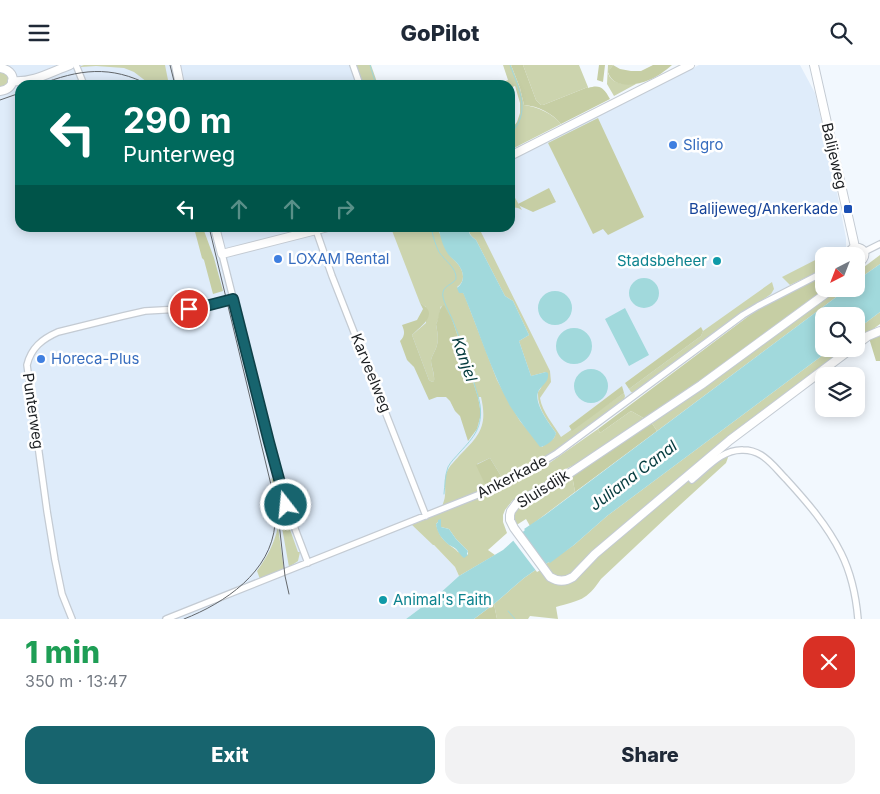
<!DOCTYPE html>
<html lang="en">
<head>
<meta charset="utf-8">
<style>
  :root { --surface:#fff; --page:#f2f2f3; --text:#1f2937; --muted:#747a83; --accent:#17646e }
  body { margin:0; font-family:Inter,sans-serif; background:var(--page); color:var(--text); height:100vh; display:flex; flex-direction:column; font-size:19px; white-space:nowrap }
  * { box-sizing:border-box; margin:0 }
  p { font-size:16px; color:var(--muted) }
  .icon { flex:none; width:28px; height:28px; fill:none; stroke:currentColor; stroke-width:2; stroke-linecap:round; stroke-linejoin:round }
  .map { position:relative; height:554px; overflow:hidden }
  .panel { display:flex; flex-direction:column; background:var(--surface); flex:1 }
  .panel>* { flex:none }
  .hud { position:absolute; left:15px; top:15px; width:500px; height:152px; border-radius:15px; box-shadow:0 2px 12px #0003; background:#00695c; color:#fff; overflow:hidden }
  .needle { width:32px; rotate:222deg }
  .tools { position:absolute; left:815px; top:182px; display:grid; gap:10px }
  .tools a { display:grid; place-items:center; width:50px; height:50px; border-radius:10px; background:var(--surface); box-shadow:0 2px 12px #0003; font-size:25px }
  .pin { position:absolute; display:grid; place-items:center; width:42px; height:42px; color:#fff; margin:-21px; border:2px solid #fff; border-radius:50%; box-shadow:0 1px 5px #0007 }
  .me { position:absolute; width:55px; margin:-28px; rotate:344deg; stroke-linejoin:round; filter:drop-shadow(0 0 4px #0008) }
  .turn { display:flex; align-items:center; gap:18px; height:105px; padding:0 25px; font-size:22px }
  .turn .icon { width:65px; height:65px; stroke-width:2.5 }
  .turn b { display:block; font-size:35px; line-height:42px }
  .lanes { display:flex; align-items:center; height:48px; padding:0 25px; background:#0003; justify-content:center; gap:25px; direction:ltr }
  .lanes .off { opacity:.35 }
  .round { display:grid; place-items:center; flex:none; width:52px; height:52px; border-radius:15px; background:var(--page) }
  .summary { display:flex; align-items:center; justify-content:space-between; height:85px; padding:0 25px }
  h1 { font-size:30px; font-weight:800; line-height:38px; color:#1e9e55 }
  .button { display:flex; gap:10px; margin-top:auto; padding:10px 25px }
  .button a { flex:1; height:58px; border-radius:15px; background:var(--accent); color:#fff; font-size:20px; font-weight:800; line-height:58px; text-align:center }
  .button a+a { background:var(--page); color:var(--text) }
  header { display:flex; justify-content:space-between; align-items:center; height:65px; padding:0 25px; background:var(--surface); font-size:22px; font-weight:800 }
  .map>svg:first-child { display:block }
</style>
</head>
<body>
<header><svg class="icon" aria-label="menu" viewBox="0 0 24 24"><path d="M4 6h16M4 12h16M4 18h16"/></svg>GoPilot<svg class="icon" aria-label="search" viewBox="0 0 24 24"><circle cx="10" cy="10" r="6"/><path d="M15 15l6 6"/></svg></header>
<div class="map">
<svg width="880" height="554" viewBox="0 0 880 554">
  <rect width="100%" height="100%" fill="#f2f8fe"/>
  <path fill="#dfecfa" d="M0,0H353L360,20H20V162H510V95L699,0H800L815,28L831,98L846,173V183L844,189L840,191H824V201L790,220L749,249L611,351L412,459L434,480L455,502L459,511L438,530L406,554H0Z"/>
  <path fill="#ccd4ae" fill-rule="evenodd" d="M84,0H165L169,20H151L134,7L124,3L96,1L81,2V1Z
    M356,0H371L378,20H364Z
    M503,0H511L520,23L524,40C538,42 552,48 561,59L510,85V66L517,57L520,48V38L515,21L510,23V20H496L508,15Z
    M523,0H579L588,22L543,40H541L536,35Z
    M608,0H613L608,8C612,20 624,19 636,19L614,31L607,19Z
    M0,7C6,7 10,12 8,18L5,21L0,22Z
    M510,124L522,145L518,143L510,142Z
    M391,163H439V167C443,174 445,182 449,189C451,193 454,194 457,198C464,206 466,216 457,222L464,229L497,315L511,341L520,356L542,382L554,373L556,368C547,355 537,343 538,327L541,323L546,307L531,311L519,276L529,270L513,236L505,231L476,175C471,171 469,169 469,163H479L550,306L551,317L540,333C542,347 554,360 561,372L624,328L625,331L623,339L539,399L502,418L501,411L490,393L477,399L487,424L442,442C443,438 445,434 445,430C446,422 443,414 447,407C449,401 455,396 459,391C479,371 488,362 481,332H478L453,257L441,241C439,247 440,253 436,259C437,266 439,273 437,280C436,285 432,290 431,295C431,302 435,309 434,316L432,317L429,315L412,270L426,258V242L420,238Z
    M829,188L844,189L843,191H824V204L790,220L782,212Z
    M880,190V199L856,216V208Z
    M772,217L774,224L771,229L741,250L636,329L631,327L629,324L701,271L703,266Z
    M836,224H847L657,366L651,357Z
    M880,247V259L856,277V265Z
    M831,284H846L717,389L731,384L726,398L669,450L601,514C586,536 580,535 556,542L558,554L530,551L528,554H497L494,539L524,513L534,506L549,497L574,480L607,451Z
    M631,346L647,355L595,389L566,404L535,423L512,436L505,445L503,450V457L507,468L488,485L495,490L459,511L455,502L434,480H433L411,459H414L511,419L538,406L598,364L600,368ZM438,457L441,462L449,464L456,474L468,486V490L458,487C455,483 451,482 447,478C441,473 438,467 436,459Z
    M572,410L575,427L530,461L526,454L515,461C512,452 513,449 518,442Z
    M271,413L276,417L278,422L276,425L298,487H300L298,496L289,502L278,440Z
    M278,462L284,505L260,514L257,506C267,492 274,479 278,462Z"/>
  <path fill="#c6cea4" d="M511,0H523L536,35L541,40H543L588,22V23C600,19 604,23 610,34L561,59C552,48 538,41 524,40L520,23Z
    M599,0H605L603,17L597,15Z
    M613,0L620,4L631,6H641L653,0H672C665,6 657,12 649,15C636,21 613,24 608,7Z
    M598,53L644,152L608,170L603,164L593,169L548,78Z
    M549,123L556,137L533,147L520,141L518,139Z
    M194,163H203L214,193L223,226L213,229L204,195L202,193Z
    M824,210V224H828L647,355L631,346L600,368L598,364L750,250L773,235Z
    M420,238C440,249 422,260 412,270L429,315L432,317L434,316C435,308 431,302 431,295C432,290 436,285 437,280C439,273 437,266 436,259C440,253 437,244 444,240L453,257L478,332L481,349L477,364L468,376L460,351L455,346L450,336L446,332H437L429,335L414,302L407,295L400,276C405,271 405,267 402,260L417,255L423,244Z
    M701,262L703,266L701,271L629,324L625,318Z
    M880,268V296H876L869,273Z
    M622,321L624,328L572,366L569,361Z
    M651,357L657,366L575,427L572,410Z
    M490,393L501,411L502,418L487,424L476,400Z
    M494,539L497,554H474Z"/>
  <path fill="#a1d9dc" d="M439,163H454L463,165L466,163H469C468,169 471,171 476,175L505,231L513,236L529,270L519,276L531,311L546,307L548,308C549,317 543,319 539,325C532,337 549,358 556,368C555,375 546,381 540,382C530,369 519,355 510,341C491,306 479,266 464,230L463,228H459L457,223C466,216 464,206 457,198C455,195 451,193 448,189C443,182 440,172 439,163Z
    M880,199V247L856,265V251H824V284H831L607,451L574,480L550,498L549,497L534,506L524,513L494,539L474,554H406L438,530L459,511L503,485L525,465L524,464L545,450L847,224H856V216Z
    M629 228a15 15 0 1 1 30 0a15 15 0 1 1-30 0Z
    M538 243a17 17 0 1 1 34 0a17 17 0 1 1-34 0Z
    M625,243L649,290L629,301L605,254Z
    M556 281a18 18 0 1 1 36 0a18 18 0 1 1-36 0Z
    M574 321a17 17 0 1 1 34 0a17 17 0 1 1-34 0Z
    M441,454V462L449,464L456,474L468,486L467,489L468,490L464,493C461,491 459,487 456,484C454,482 451,481 449,480C442,474 437,468 436,459L438,457V455Z"/>
  <path fill="#f2f8fe" d="M520,466L546,502L537,507L512,474Z"/>
  <g fill="none" stroke-linecap="round" stroke-linejoin="round">
    <path stroke="#a1d9dc" stroke-width="1" d="M370,0L375,16
      M510,69C532,48 519,24 510,0
      M431,162C433,171 435,179 439,187C445,196 457,203 456,214C453,219 444,221 443,227C441,234 450,248 453,256C461,276 468,297 474,318C476,325 479,333 480,340C483,362 474,372 460,387C456,392 451,396 448,402C445,410 445,420 444,429
      M508,546L515,554"/>
    <defs>
      <path id="minor" d="M76,0L84,20
        M353,0L360,20
        M316,165L332,211L426,451
        M864,187L880,179
        M222,189L278,412L286,440L308,498
        M688,410L692,415C707,403 722,384 743,385C750,385 756,387 761,390C771,396 778,406 786,414C807,437 827,460 841,488C851,508 856,531 858,554
        M72,554L62,529L55,495L47,446L27,300C31,283 42,274 58,267L123,251L145,246L198,243L233,234
        M166,554L490,425L526,407L557,388L743,250L758,241L824,207"/>
      <path id="tertiary" d="M176,0L180,20
        M814,0L855,182
        M0,3C17,5 17,24 0,26
        M12,16C33,18 51,7 70,0
        M510,91L690,0
        M215,162L222,189L328,162
        M849,191V187L853,183C866,180 869,195 856,198
        M832,224L701,320L561,414L517,438L511,446L510,450V455L514,463L550,512C558,517 565,517 573,512L595,489L730,375L851,284
        M856,280L868,271L880,266"/>
    </defs>
    <use href="#minor" stroke="#c4cbd3" stroke-width="8"/>
    <use href="#tertiary" stroke="#c4cbd3" stroke-width="10"/>
    <use href="#minor" stroke="#fff" stroke-width="5.5"/>
    <use href="#tertiary" stroke="#fff" stroke-width="8"/>
    <path stroke="#63676b" stroke-width="1" d="M170,0L175,20
      M39,20C79,4 111,0 149,20
      M0,35L20,28
      M279,458L285,511L289,529
      M184,554C225,538 271,507 275,459C276,447 274,436 272,424L209,162"/>
  </g>
  <g fill="none" stroke-linecap="round" stroke-linejoin="round">
    <defs>
      <path id="route" d="M189,244L198,243L233,234L269,377L286,440"/>
    </defs>
    <use href="#route" stroke="#0f4148" stroke-width="12"/>
    <use href="#route" stroke="#17646e" stroke-width="9"/>
  </g>
  <g fill="#3f7fe0" stroke="#fff" stroke-width="2">
    <circle cx="673" cy="80" r="5"/>
    <circle cx="278" cy="194" r="5"/>
    <circle cx="41" cy="294" r="5"/>
  </g>
  <rect fill="#1a4fb4" stroke="#fff" stroke-width="2" x="843" y="139" width="10" height="10" rx="2.5"/>
  <g fill="#0f9aa8" stroke="#fff" stroke-width="2">
    <circle cx="717" cy="196" r="5"/>
    <circle cx="383" cy="535" r="5"/>
  </g>
  <g text-anchor="middle" stroke-width="5" stroke-linejoin="round" paint-order="stroke">
    <g font-size="15" fill="#366cbe" stroke="#fff" text-anchor="start">
      <text x="683" y="85">Sligro</text>
      <text x="288" y="199">LOXAM Rental</text>
      <text x="51" y="299">Horeca-Plus</text>
    </g>
    <g font-size="15" fill="#1d2023" stroke="#fff">
      <text transform="translate(834 91) rotate(77)" y="5">Balijeweg</text>
      <text transform="translate(371 308) rotate(68)" y="5">Karveelweg</text>
      <text transform="translate(33 346) rotate(82)" y="5">Punterweg</text>
      <text transform="translate(512 412) rotate(-27)" y="5">Ankerkade</text>
      <text transform="translate(543 424) rotate(-32)" y="5">Sluisdijk</text>
    </g>
    <g font-size="15" fill="#164399" stroke="#fff" text-anchor="end">
      <text x="838" y="149">Balijeweg/Ankerkade</text>
    </g>
    <g font-size="15" fill="#0d838f" stroke="#fff" text-anchor="end">
      <text x="707" y="201">Stadsbeheer</text>
      <text x="393" y="540" text-anchor="start">Animal's Faith</text>
    </g>
    <g font-size="16" font-style="italic" fill="#043b3e" stroke="#fff">
      <text transform="translate(465 294) rotate(71)" y="6">Kanjel</text>
      <text transform="translate(633 410) rotate(-37)" y="6">Juliana Canal</text>
    </g>
  </g>
</svg>
<div class="tools">
<a><svg class="needle" viewBox="-14 -14 28 28"><path d="M0-13l5 13h-10z" fill="#e53935"/><path d="M0 13l5-13h-10z" fill="#747a83"/></svg></a>
<a><svg class="icon" aria-label="search" viewBox="0 0 24 24"><circle cx="10" cy="10" r="6"/><path d="M15 15l6 6"/></svg></a>
<a><svg class="icon" aria-label="layers" viewBox="0 0 24 24"><path d="M12 4l9 5-9 5-9-5zM3 14l9 5 9-5"/></svg></a>
</div>
<div class="pin" style="left:189px;top:244px;background:#d93025"><svg class="icon" aria-label="arrive" viewBox="0 0 24 24"><path d="M6 21V4h12l-3 4 3 4H6"/></svg></div>
<svg class="me" style="left:286px;top:440px" viewBox="-20 -20 40 40"><circle r="17" fill="#17646e" stroke="#fff" stroke-width="3"/><path d="M0-11L8 9 0 5-8 9z" fill="#fff"/></svg>
<div class="hud">
<div class="turn"><svg class="icon" aria-label="left" viewBox="0 0 24 24"><path d="M17 20v-9H6M10 6l-5 5 5 5"/></svg><div><b>290 m</b>Punterweg</div></div>
<div class="lanes"><svg class="icon" aria-label="left" viewBox="0 0 24 24"><path d="M17 20v-9H6M10 6l-5 5 5 5"/></svg><svg class="icon off" aria-label="ahead" viewBox="0 0 24 24"><path d="M12 20V5M6 11l6-6 6 6"/></svg><svg class="icon off" aria-label="ahead" viewBox="0 0 24 24"><path d="M12 20V5M6 11l6-6 6 6"/></svg><svg class="icon off" aria-label="right" viewBox="0 0 24 24"><path d="M7 20v-9h11M14 6l5 5-5 5"/></svg></div>
</div>
</div>
<section class="panel">
<div class="summary"><div><h1>1 min</h1><p>350 m · 13:47</p></div><a class="round" style="background:#d93025;color:#fff"><svg class="icon" aria-label="close" viewBox="0 0 24 24"><path d="M6 6l12 12M18 6L6 18"/></svg></a></div>
<div class="button"><a>Exit</a><a>Share</a></div>
</section>
</body>
</html>
